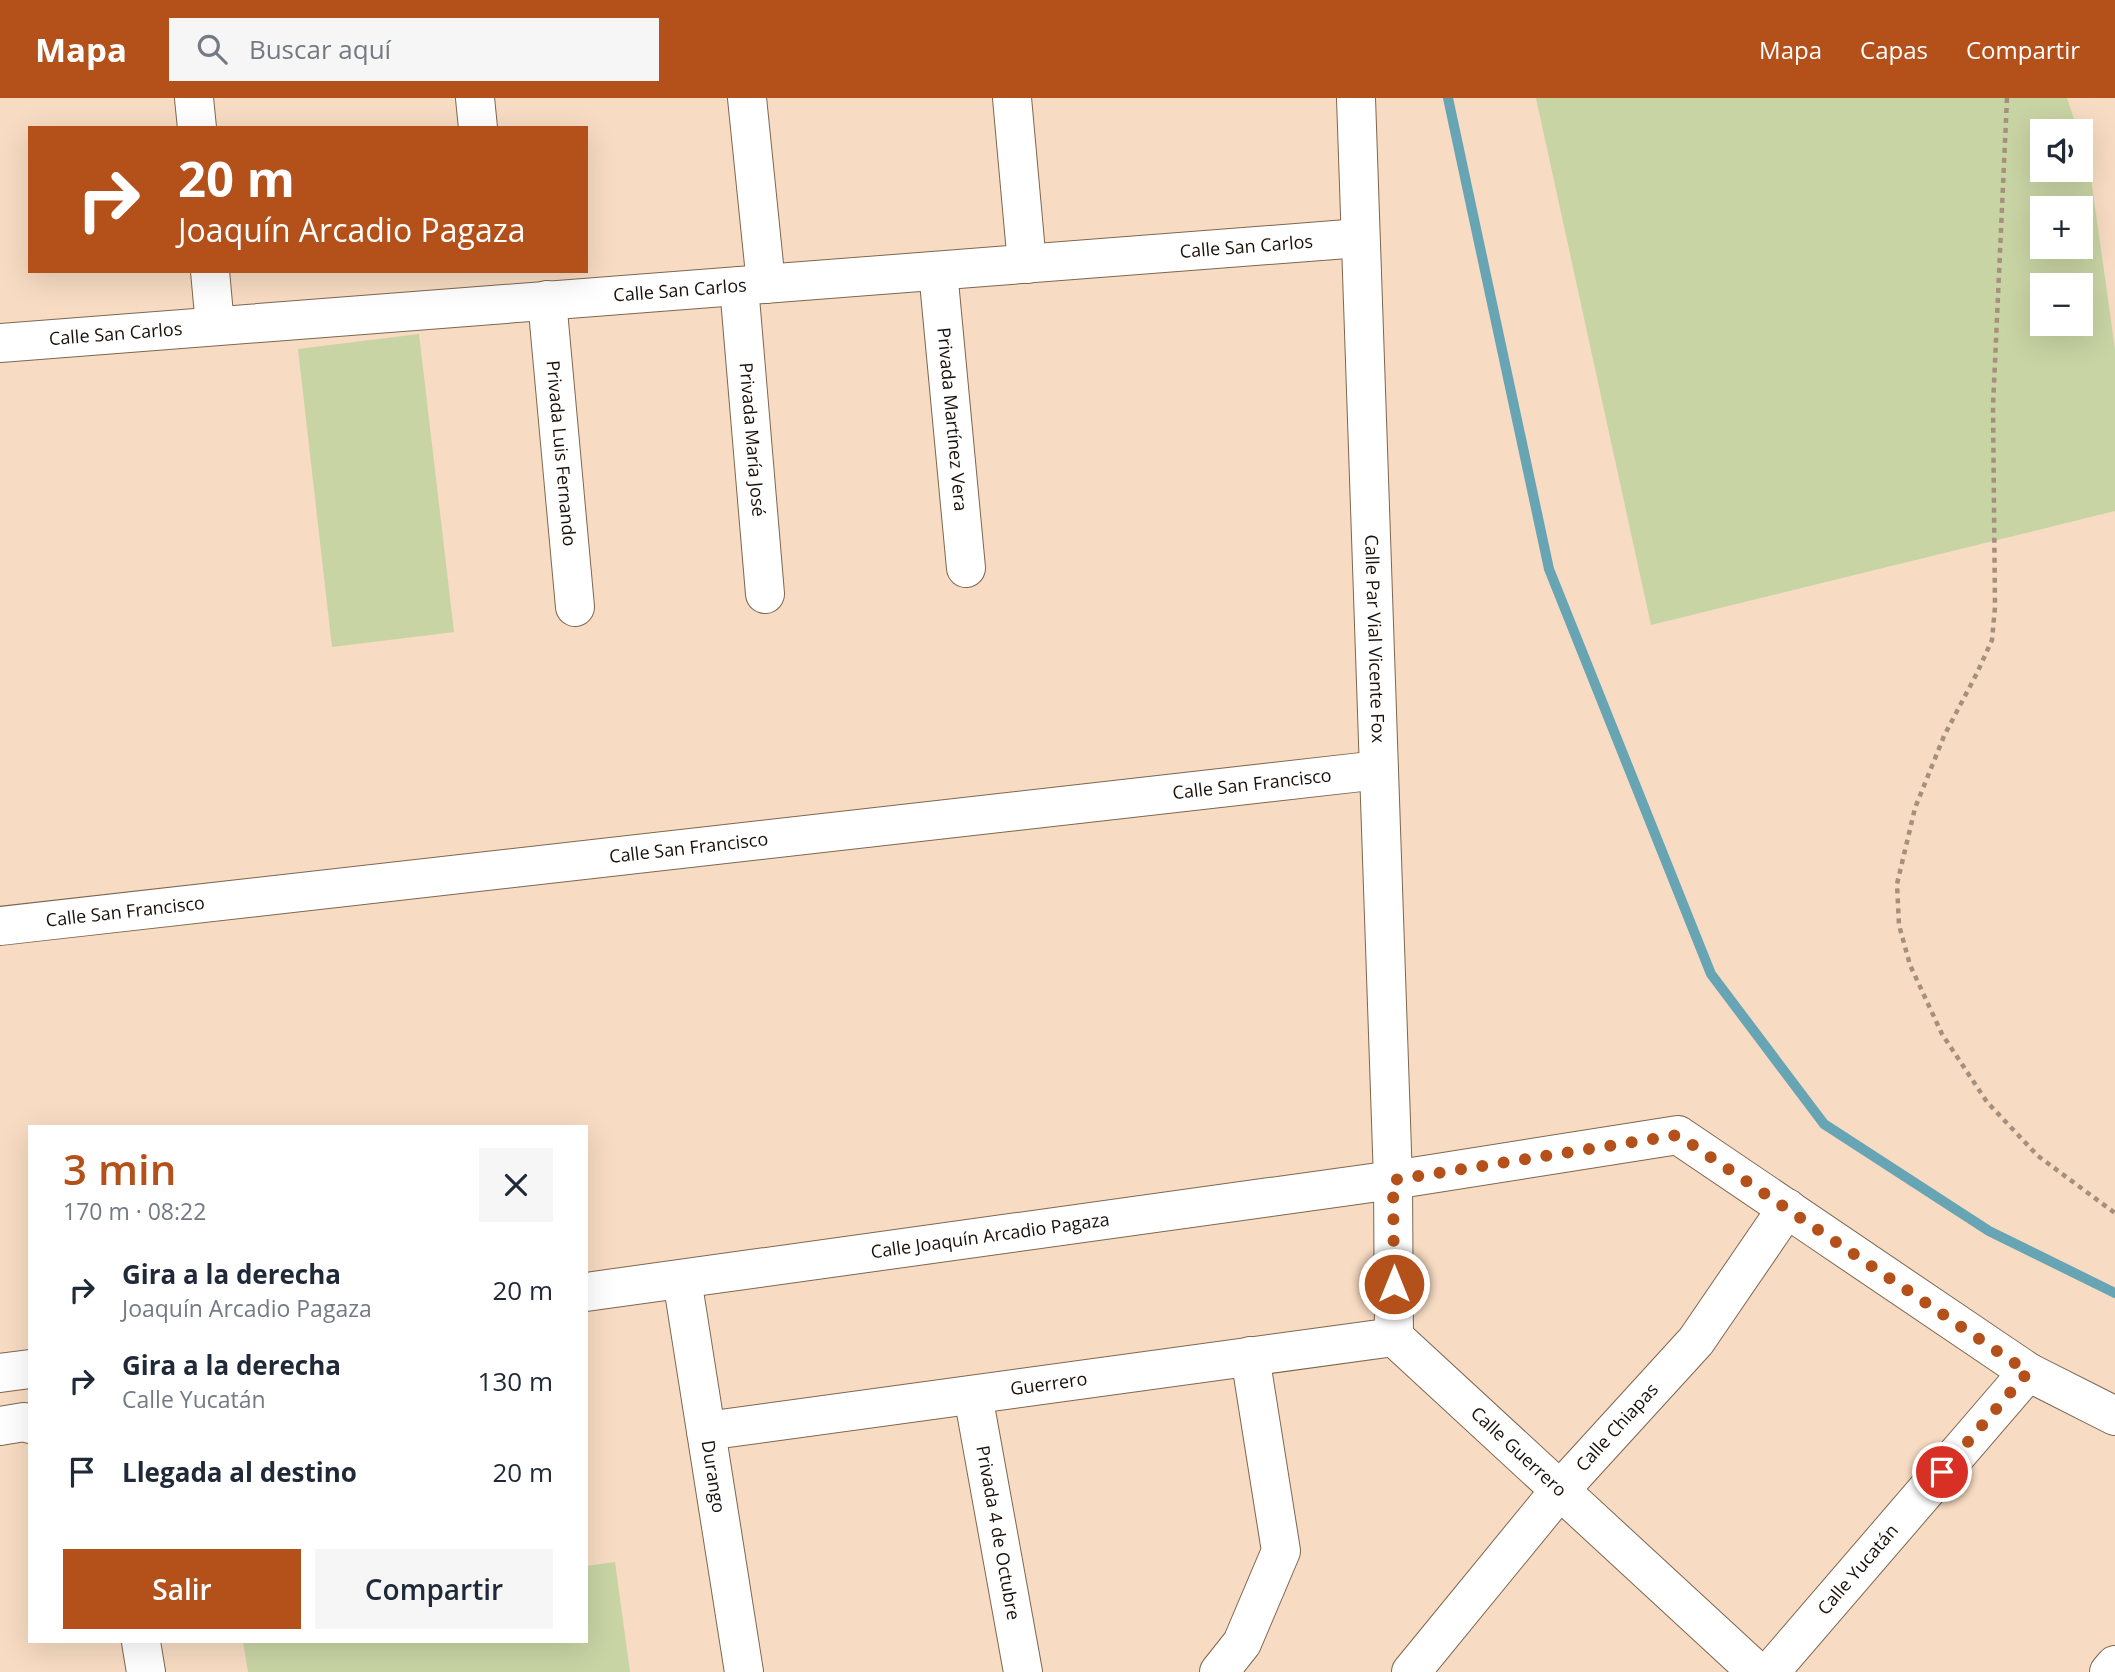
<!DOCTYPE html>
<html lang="es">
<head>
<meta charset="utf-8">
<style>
  :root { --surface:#fff; --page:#f6f6f7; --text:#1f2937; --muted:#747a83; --accent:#b4511b }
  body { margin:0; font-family:"Open Sans",sans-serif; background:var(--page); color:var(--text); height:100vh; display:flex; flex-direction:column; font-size:26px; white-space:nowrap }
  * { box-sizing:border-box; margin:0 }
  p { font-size:23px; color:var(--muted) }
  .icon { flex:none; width:38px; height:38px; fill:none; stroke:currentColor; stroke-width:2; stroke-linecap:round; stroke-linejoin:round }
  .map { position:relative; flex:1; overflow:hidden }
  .sheet { position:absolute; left:28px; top:1027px; width:560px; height:518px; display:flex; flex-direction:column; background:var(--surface); border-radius:0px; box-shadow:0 7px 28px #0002 }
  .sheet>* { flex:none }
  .banner { position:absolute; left:28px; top:28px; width:560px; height:147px; border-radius:0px; box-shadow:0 7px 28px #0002; background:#b4511b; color:#fff; overflow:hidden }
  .controls { position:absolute; left:2030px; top:21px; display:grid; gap:14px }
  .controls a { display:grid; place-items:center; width:63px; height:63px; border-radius:0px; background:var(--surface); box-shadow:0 7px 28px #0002; font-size:35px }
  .pin { position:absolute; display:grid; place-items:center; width:60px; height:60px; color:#fff; margin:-30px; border:4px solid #fff; border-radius:50%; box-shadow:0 2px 7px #0007 }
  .me { position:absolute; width:77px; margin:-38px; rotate:0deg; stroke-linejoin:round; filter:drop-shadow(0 0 5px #0008) }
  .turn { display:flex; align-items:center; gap:24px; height:147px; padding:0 35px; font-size:32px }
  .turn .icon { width:91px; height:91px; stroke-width:2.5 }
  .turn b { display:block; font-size:49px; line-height:60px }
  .round { display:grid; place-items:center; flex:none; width:74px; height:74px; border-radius:0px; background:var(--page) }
  .headline { display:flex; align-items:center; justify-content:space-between; height:119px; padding:0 35px }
  h1 { font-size:42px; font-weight:600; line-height:52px; color:var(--accent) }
  .button { display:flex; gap:14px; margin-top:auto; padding:14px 35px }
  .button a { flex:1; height:80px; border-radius:0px; background:var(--accent); color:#fff; font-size:28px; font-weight:600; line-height:80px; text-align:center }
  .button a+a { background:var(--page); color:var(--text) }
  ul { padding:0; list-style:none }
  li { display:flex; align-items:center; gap:21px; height:91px; padding:0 35px }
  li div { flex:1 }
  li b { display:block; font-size:26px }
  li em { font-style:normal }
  header { display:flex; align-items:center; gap:42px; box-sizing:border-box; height:98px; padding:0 35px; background:var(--accent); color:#fff }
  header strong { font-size:33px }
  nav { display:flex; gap:38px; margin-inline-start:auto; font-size:24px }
  .search { width:490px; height:63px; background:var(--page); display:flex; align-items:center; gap:18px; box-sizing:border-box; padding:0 24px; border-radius:0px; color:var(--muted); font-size:26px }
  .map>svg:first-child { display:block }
</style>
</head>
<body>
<header>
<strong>Mapa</strong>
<div class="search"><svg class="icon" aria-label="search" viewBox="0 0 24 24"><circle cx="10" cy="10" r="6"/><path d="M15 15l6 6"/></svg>Buscar aquí</div>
<nav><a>Mapa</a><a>Capas</a><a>Compartir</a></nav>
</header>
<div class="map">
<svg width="2115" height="1574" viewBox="0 0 2115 1574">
  <rect width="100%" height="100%" fill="#f7dbc2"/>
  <path fill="#c8d4a4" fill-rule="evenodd" d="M1536,0H2067L2078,33H2042V72H2081V41L2089,66L2115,251V413L1651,527ZM2042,110H2081V149H2042ZM2042,187H2081V226H2042Z
    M419,236L454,534L332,549L298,251Z
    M615,1464L630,1574H248L243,1544H586V1468Z"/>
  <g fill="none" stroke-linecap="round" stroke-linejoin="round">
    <path stroke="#67a5b4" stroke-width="10" d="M1448,0L1549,471L1711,876L1824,1026L1989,1133L2115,1195"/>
    <defs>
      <g id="minor">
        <path d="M194,0L197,30"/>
        <path d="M475,0L478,30"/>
        <path d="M747,0L766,186"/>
        <path d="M1012,0L1027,166"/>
        <path id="s1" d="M1356,0L1393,1082L1394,1239L1757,1574"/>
        <path d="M210,173L215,228"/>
        <path id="s2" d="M938,173L966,470"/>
        <path id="s3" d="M739,188L765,496"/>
        <path id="s4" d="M547,202L575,509"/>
        <path id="s5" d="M0,245L1360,140"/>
        <path id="s6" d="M0,828L1379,672"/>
        <path id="s7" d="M682,1181L744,1574"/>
        <path id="s8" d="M586,1194L1393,1082L1678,1037L2028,1274L2115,1318"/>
        <path d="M0,1275L30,1271"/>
        <path id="s9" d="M973,1297L1023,1574"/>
        <path d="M0,1328L24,1324L30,1326"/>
        <path id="s10" d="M706,1333L1394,1239"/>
        <path d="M141,1544L146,1574"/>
        <path d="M1219,1574L1242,1545L1281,1453L1250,1258"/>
        <path id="s11" d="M1411,1574L1560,1392L1696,1243L1787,1110"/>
        <path id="s12" d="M1770,1574L2028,1274"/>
        <path d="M2109,1574L2115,1567"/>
      </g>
    </defs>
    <use href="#minor" stroke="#7e6650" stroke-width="40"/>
    <path stroke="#a5907d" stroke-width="4.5" stroke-dasharray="5 5" stroke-linecap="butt" d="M2007,0L1993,308L1995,509L1992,542L1977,575L1944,638L1915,710L1897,786L1899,827L1910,867L1942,936L1987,1004L2038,1058L2115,1115"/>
    <use href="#minor" stroke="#fff" stroke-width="38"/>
  </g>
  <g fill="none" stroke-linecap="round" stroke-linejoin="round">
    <path stroke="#b4511b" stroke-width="12" stroke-dasharray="0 21.6" d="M1394,1186L1393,1082L1678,1037L2028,1274L1942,1374"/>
  </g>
  <g text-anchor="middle" stroke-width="6" stroke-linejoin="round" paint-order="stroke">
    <g font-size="18" fill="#1a1008" stroke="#fcebdc">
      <text dy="6" stroke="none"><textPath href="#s5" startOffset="1250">Calle San Carlos</textPath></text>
      <text dy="6" stroke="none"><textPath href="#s5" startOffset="682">Calle San Carlos</textPath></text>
      <text dy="6" stroke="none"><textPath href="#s5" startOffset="116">Calle San Carlos</textPath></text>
      <text dy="6" stroke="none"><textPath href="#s2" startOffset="149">Privada Martínez Vera</textPath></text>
      <text dy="6" stroke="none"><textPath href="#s3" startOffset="154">Privada María José</textPath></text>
      <text dy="6" stroke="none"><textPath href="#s4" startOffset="154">Privada Luis Fernando</textPath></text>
      <text dy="6" stroke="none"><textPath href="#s1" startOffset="541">Calle Par Vial Vicente Fox</textPath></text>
      <text dy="6" stroke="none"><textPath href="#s6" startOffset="1260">Calle San Francisco</textPath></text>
      <text dy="6" stroke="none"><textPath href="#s6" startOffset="693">Calle San Francisco</textPath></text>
      <text dy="6" stroke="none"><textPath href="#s6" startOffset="126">Calle San Francisco</textPath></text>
      <text dy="6" stroke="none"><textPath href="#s8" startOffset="408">Calle Joaquín Arcadio Pagaza</textPath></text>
      <text dy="6" stroke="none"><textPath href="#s10" startOffset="346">Guerrero</textPath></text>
      <text dy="6" stroke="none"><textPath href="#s11" startOffset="320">Calle Chiapas</textPath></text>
      <text dy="6" stroke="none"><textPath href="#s1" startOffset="1409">Calle Guerrero</textPath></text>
      <text dy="6" stroke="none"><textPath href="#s7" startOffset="200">Durango</textPath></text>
      <text dy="6" stroke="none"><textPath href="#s9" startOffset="140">Privada 4 de Octubre</textPath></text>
      <text dy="6" stroke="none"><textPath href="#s12" startOffset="135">Calle Yucatán</textPath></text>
    </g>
  </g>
</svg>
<div class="controls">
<a><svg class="icon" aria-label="sound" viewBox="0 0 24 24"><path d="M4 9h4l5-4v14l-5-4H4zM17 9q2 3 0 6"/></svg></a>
<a>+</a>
<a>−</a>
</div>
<div class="pin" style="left:1942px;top:1374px;background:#d93025"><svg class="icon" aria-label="arrive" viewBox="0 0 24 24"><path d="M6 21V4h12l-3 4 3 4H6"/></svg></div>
<svg class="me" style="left:1394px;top:1186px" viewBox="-20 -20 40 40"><circle r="17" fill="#b4511b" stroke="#fff" stroke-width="3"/><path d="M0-11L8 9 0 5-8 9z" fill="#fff"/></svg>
<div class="banner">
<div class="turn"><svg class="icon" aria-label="right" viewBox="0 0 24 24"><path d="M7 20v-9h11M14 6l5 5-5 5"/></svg><div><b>20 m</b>Joaquín Arcadio Pagaza</div></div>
</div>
<section class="sheet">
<div class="headline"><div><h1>3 min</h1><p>170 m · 08:22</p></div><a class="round"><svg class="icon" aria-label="close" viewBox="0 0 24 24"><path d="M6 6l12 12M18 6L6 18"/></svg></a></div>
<ul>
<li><svg class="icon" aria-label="right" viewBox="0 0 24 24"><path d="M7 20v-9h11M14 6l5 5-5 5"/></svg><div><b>Gira a la derecha</b><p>Joaquín Arcadio Pagaza</p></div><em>20 m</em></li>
<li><svg class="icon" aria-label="right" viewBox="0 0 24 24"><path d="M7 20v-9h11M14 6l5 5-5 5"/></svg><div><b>Gira a la derecha</b><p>Calle Yucatán</p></div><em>130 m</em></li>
<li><svg class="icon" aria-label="arrive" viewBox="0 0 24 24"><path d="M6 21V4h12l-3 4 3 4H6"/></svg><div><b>Llegada al destino</b></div><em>20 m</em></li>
</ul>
<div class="button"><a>Salir</a><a>Compartir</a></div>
</section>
</div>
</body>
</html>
